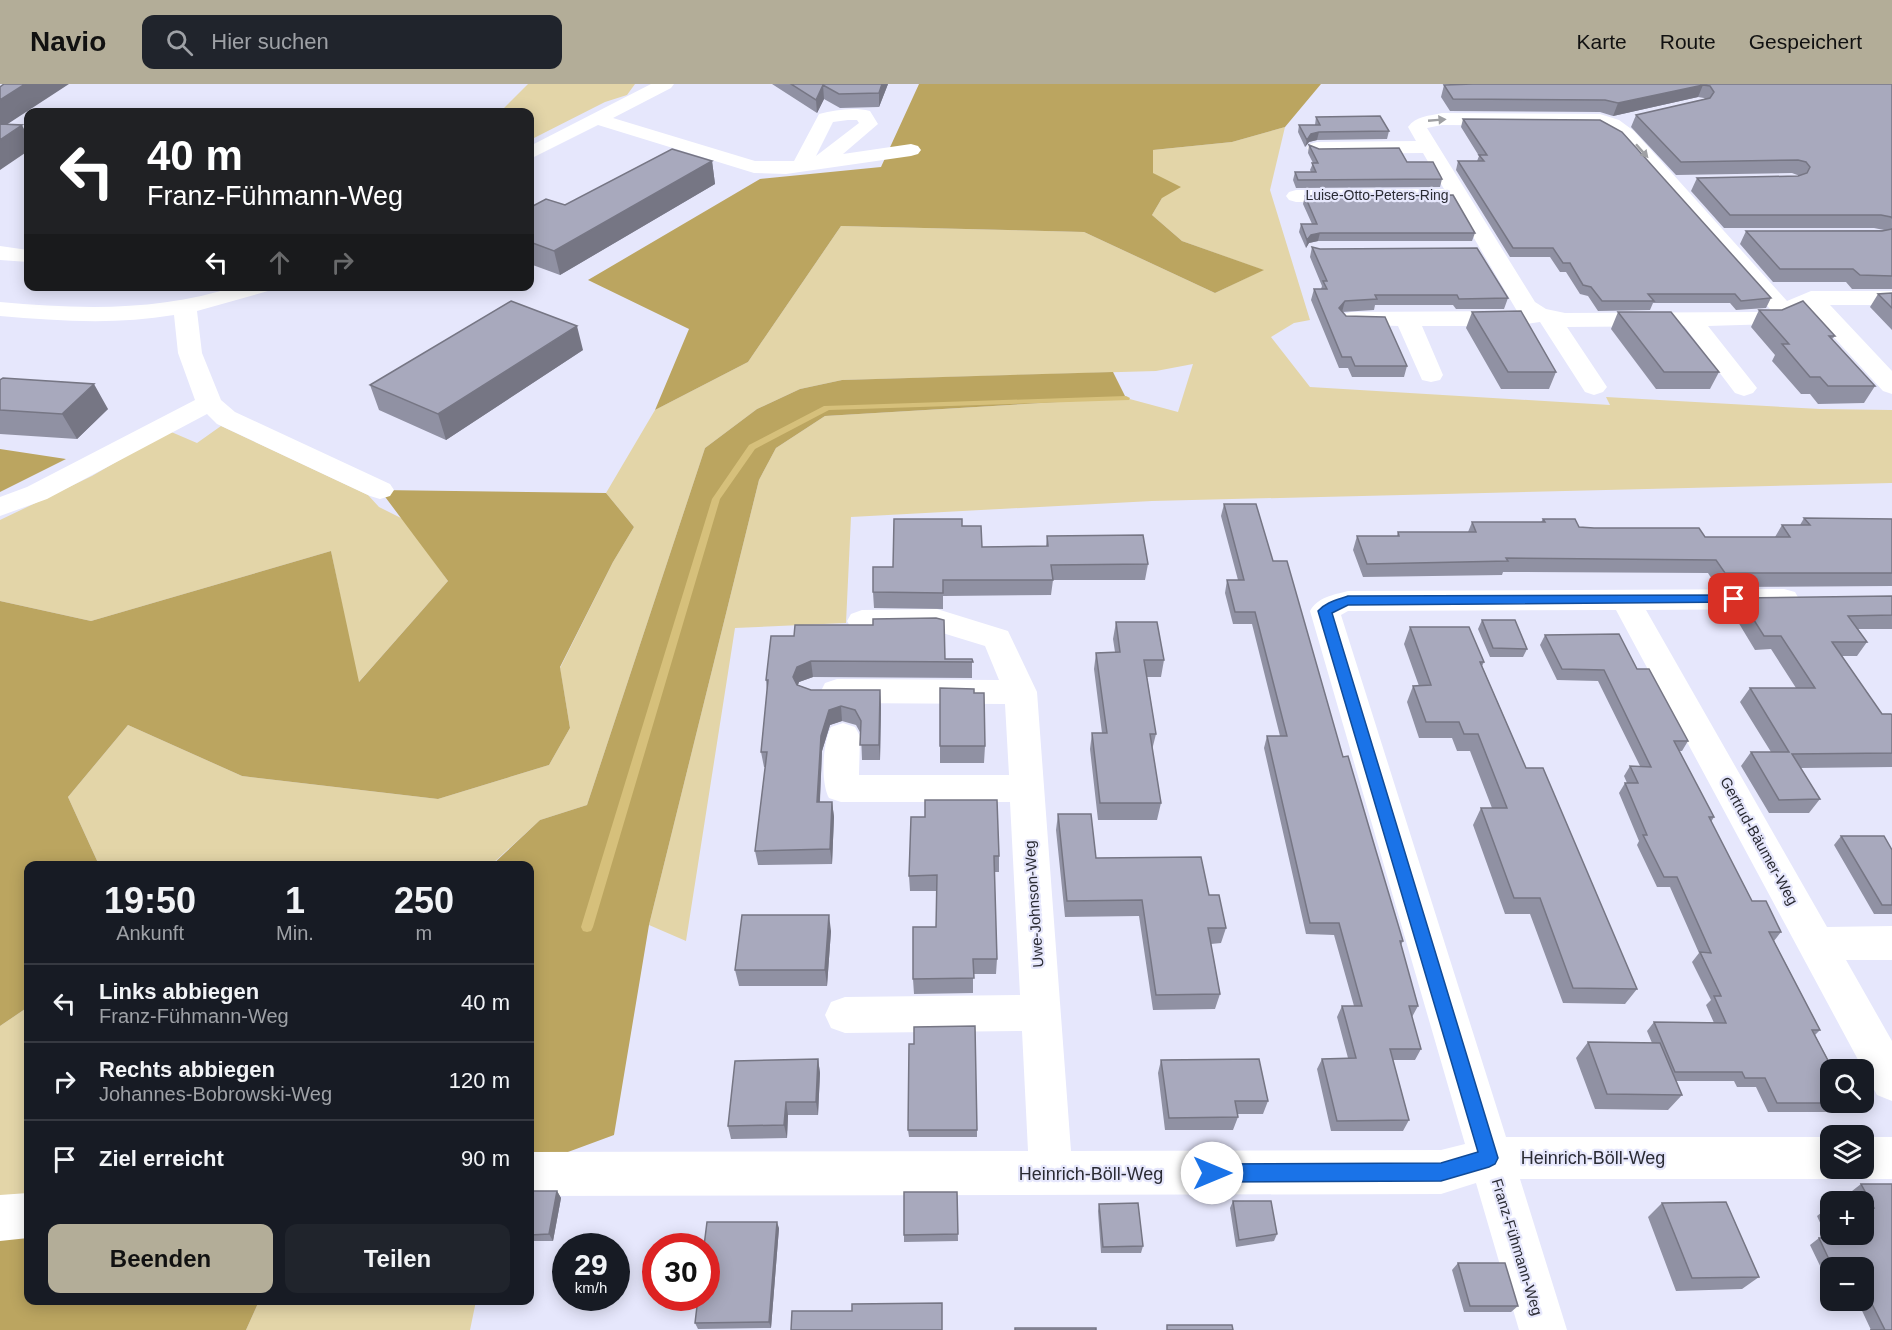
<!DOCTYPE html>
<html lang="de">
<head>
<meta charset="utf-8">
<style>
  :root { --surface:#171b24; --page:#20242c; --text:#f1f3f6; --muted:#9ea1a6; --line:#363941; --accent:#b3ad98 }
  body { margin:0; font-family:Helvetica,sans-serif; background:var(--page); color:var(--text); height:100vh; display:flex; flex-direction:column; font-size:22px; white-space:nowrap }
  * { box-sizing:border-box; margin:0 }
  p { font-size:20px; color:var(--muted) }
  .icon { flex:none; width:33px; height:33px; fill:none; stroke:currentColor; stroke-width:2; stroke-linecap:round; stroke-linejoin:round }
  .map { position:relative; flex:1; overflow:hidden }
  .side { position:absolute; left:24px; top:777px; width:510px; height:444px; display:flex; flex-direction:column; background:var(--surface); border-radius:12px; box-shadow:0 3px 15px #0003 }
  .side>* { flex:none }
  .banner { position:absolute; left:24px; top:24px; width:510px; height:183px; border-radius:12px; box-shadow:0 3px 15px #0003; background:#202124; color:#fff; overflow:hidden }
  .fabs { position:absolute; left:1820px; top:975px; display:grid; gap:12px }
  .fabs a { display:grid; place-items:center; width:54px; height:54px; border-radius:12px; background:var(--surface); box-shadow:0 3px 15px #0003; font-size:30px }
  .speed { position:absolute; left:552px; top:1149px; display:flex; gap:12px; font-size:30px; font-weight:700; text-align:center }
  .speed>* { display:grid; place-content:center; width:78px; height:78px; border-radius:50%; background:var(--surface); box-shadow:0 3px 15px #0003; line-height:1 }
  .speed small { font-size:15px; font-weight:400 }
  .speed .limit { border:9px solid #d22; background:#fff; color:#111 }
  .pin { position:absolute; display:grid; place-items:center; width:51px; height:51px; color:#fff; margin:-26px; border-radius:12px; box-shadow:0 3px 9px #0006 }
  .me { position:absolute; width:66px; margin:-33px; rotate:90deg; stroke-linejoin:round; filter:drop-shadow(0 0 4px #0008) }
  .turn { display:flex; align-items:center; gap:21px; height:126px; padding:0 24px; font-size:27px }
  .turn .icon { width:78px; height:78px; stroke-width:2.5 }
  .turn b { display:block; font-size:42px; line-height:51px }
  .lanes { display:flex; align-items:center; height:57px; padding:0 24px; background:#0003; justify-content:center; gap:30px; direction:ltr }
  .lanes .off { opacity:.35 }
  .eta { display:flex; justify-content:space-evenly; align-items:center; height:102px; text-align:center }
  .eta b { font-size:36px; font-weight:600; line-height:42px }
  .action { display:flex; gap:12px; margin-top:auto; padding:12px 24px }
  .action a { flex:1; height:69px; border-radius:12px; background:var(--accent); color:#111; font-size:24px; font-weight:600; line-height:69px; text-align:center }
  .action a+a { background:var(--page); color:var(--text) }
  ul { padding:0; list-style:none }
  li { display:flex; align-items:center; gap:18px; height:78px; padding:0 24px; border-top:2px solid var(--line) }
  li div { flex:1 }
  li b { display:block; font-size:22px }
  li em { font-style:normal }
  header { display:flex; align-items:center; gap:36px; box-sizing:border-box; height:84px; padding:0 30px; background:var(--accent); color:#111 }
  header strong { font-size:28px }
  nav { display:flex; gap:33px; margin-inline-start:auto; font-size:21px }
  .search { width:420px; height:54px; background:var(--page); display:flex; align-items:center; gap:15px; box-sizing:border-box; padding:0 21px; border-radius:12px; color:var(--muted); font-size:22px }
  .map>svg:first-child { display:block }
</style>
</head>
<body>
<header>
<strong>Navio</strong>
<div class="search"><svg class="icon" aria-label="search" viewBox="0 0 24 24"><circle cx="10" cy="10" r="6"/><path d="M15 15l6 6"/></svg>Hier suchen</div>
<nav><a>Karte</a><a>Route</a><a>Gespeichert</a></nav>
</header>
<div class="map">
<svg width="1892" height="1246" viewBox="0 0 1892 1246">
  <rect width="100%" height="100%" fill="#e6e7fc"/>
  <path fill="#e3d5a8" d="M528,0H635L627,11L605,18L534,54L530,53V28H500Z
    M1285,43L1270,106L1310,236L1294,239L1271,253L1310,303L1610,321L1606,313L1820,325L1892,326V399L1152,417L851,433L846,539L735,544L686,857L649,841L759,396L776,364L825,332L1126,314L1178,328L1193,280L1156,287L842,296L800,305L757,325L705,364L587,721L540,736L491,781H99L68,713L128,641L242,692L438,715L549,681L570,644L560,584L613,478L634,443L606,409L655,326L748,278L841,142L1084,148L1215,209L1263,186L1182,157L1152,131L1162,114L1153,89V66L1232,58Z
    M221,342L368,411L379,423L403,435L448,497L358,599L331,467L91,537L0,517V436L92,392L169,347L197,359Z
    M28,923V1132L0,1134V942Z
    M259,1217H476L470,1246H246Z"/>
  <path fill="#bba560" d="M919,0H1321L1285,43L1232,58L1153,66V89L1181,103L1162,114L1152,131L1182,157L1264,186L1215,209L1084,148L841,142L748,278L655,326L689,245L588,196L760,95L881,83Z
    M1113,288L1126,314L825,332L776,364L759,396L649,841L614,1051L530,1082V782H491L540,736L587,721L705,364L757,325L800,305L842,296Z
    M0,365L66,375L0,408Z
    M380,406L606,409L634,443L613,478L560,583L570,644L549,681L438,715L242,692L128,641L68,713L99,781L28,782V923L0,942V517L91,537L331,467L359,598L448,497Z
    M28,1132V1216L259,1217L246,1246H0V1134Z"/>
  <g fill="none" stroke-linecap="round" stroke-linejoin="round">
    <path fill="#d6c07b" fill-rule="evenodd" d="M1126,312L1130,314L1129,316L829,326L755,365L720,415L593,843L591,847L587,848L583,847L581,843L712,415L749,361L824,322Z"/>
    <path fill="#fff" fill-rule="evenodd" d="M651,0H674L671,4L613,34L755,77H794L819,30C836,26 853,23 870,27L878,40L843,70L911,60L918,62L921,66L918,70L911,72L786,90L754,89L598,41L530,75V62ZM848,36H857L859,39L816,72L833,38Z
      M1442,29L1600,30L1619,36L1634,47L1787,217L1811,207H1892V221H1830L1892,287V310L1883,307L1808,225L1773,240L1708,242L1757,304L1753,309L1744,312L1735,309L1684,242L1567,243L1607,303L1603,308L1594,311L1585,308L1540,238L1513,242H1422L1443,291L1440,296L1431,298L1422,296L1398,242L1343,240L1339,235L1343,230L1351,228L1517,227L1452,117L1296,118L1289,116L1286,112L1289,108L1296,106L1444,105L1423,69L1317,70L1310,68L1307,64L1310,60L1317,58L1416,57L1408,43C1416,32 1429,32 1442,29ZM1442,41L1598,42L1620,55L1770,225L1757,228L1565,229L1546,225L1535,218L1427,44Z
      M0,162L28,166V178L0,176Z
      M236,202H271L268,207L197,227L202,269L221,316L235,328L390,400L394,406L390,412L380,415L370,412L217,340L207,330L47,415L0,432V413L27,403L195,316L178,269L174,231C116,241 58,237 0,232V218C79,225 160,228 236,202Z
      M1784,505L1795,508L1799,515L1795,522L1784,525L1646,526L1827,843L1892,842V876H1846L1892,957V1017L1877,1011L1616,526L1348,527L1341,531L1506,1053H1830V1084H1863V1053H1892V1095H1863L1846,1087L1830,1095H1520L1567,1246H1519L1476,1099L1441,1110L530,1112V1068L1028,1067L1022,947L845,949L831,944L825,931L831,918L845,913L1020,911L1010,718H841L829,714C820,698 823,658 831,643L843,639L855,643L860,652L859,691H1009L1005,620L837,619L825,615L821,607L825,599L837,595L999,596L985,562L936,547L862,548L851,544L847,537L851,530L862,526L937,525L1008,547L1037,608L1071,1067L1441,1066L1465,1060L1310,527C1318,513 1333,511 1348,507Z
      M28,1109V1154L0,1157V1111Z"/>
  </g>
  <path fill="#9091a3" d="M772,0H888L879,23L840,24L824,15L817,29Z
    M1892,0V205H1852L1846,198H1773L1740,160L1746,147L1884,146L1874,144H1724L1691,107L1697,94L1800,92L1792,89L1676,91L1631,43L1636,31L1705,15L1704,14L1698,13L1613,32L1600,28L1450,27L1441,13L1444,1Z
    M1316,33L1389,47L1387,55L1317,56L1309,58L1305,63L1298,48L1299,41H1315Z
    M1463,35L1771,214L1766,224L1736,226L1730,219H1653L1650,226L1598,227L1588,212L1580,210L1566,188H1560L1550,173H1510L1456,86L1458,77H1477L1479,72L1461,43Z
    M1309,61L1319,65L1407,78L1442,95L1440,103L1296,104L1293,96L1295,88H1311L1310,86L1313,79L1308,69Z
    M712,77L715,100L560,191L530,180V122L565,121Z
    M1305,112L1475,149L1472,157H1318L1309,159L1306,164L1299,148L1301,140H1312L1303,120Z
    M1312,163L1508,214L1504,225H1456L1453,221H1375L1374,226L1342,228L1346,232L1407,282L1404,293H1352L1348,284H1339L1311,216L1314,205H1321L1322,202L1310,173Z
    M1892,209V246L1870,223L1878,210Z
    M1759,226L1835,252L1832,255L1875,302L1864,319L1818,320L1810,310H1801L1772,277L1775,271L1751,243Z
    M1472,228L1556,288L1549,305H1501L1466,244Z
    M1618,228L1719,288L1710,305H1656L1611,245Z
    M583,266L446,356L379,326L370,301Z
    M0,296L108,325L77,355L0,350Z
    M1224,420L1273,477L1343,673L1403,857L1401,861L1418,922L1412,933L1421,965L1415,976H1393L1409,1036L1403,1047H1331L1317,985L1322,975L1348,974L1337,933L1342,922H1354L1334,851L1306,850L1264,664L1267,652H1280L1252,540H1233L1225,509L1227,496H1238L1221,432Z
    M1804,434L1892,435V502L1717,503L1708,489L1503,488L1502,491L1363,493L1353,466L1357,452H1397L1398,448H1468L1472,438H1541L1543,435L1579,443L1594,444L1705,453H1775L1782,441H1800Z
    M962,442L982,463L1046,462L1047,452L1148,480L1145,496H1053L1051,511L943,512V525L874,524L873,508L893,483Z
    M1892,512V545H1858L1867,558L1857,572H1842L1882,630L1892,631V683L1800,684L1820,715L1809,729H1769L1741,682L1751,668H1771L1740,618L1750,604H1796L1771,565L1755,566L1732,528L1740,514Z
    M1482,536L1527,565L1523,573H1490L1478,545Z
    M1116,538L1164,576L1161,593H1147L1156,650L1152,666L1161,719L1157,736H1098L1090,665L1092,649H1102L1094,585L1096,569L1115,568L1113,555Z
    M1410,543L1484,578L1482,582L1526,684L1637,905L1625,920L1563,919L1530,830H1505L1473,741L1481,724H1492L1470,667H1457L1452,654H1419L1407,618L1413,602H1419L1404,560Z
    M1545,551L1637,585L1688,657L1682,667H1679L1714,733L1711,738L1752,817L1781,848L1774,857L1820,946L1815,951L1851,1019L1841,1028H1768L1756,1003H1737L1734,997H1676L1682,1011L1668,1026L1595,1025L1576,974L1588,958L1652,959L1647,947L1654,938L1714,939L1706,921L1711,916L1692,878L1699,869L1670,803H1657L1637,761L1639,757L1619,709L1625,699H1627L1624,692L1630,682H1640L1598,597L1557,596L1540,561Z
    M771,552L945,575H972V594L813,593L799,598L798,601L811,606H880L881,622L880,676H862L861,650L856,641L842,637L830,641L822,667L820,718H832L834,733L832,780L758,781L755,767L766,683H764L761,668L767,607L766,596Z
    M940,604L974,609L985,662L984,679H940Z
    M1058,730L1096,774L1209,811L1226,844L1221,859L1211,860L1220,910L1215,925L1153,926L1139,832L1065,833L1056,746Z
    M911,733L999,772V788H994L997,875L996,890H973V909L914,910L913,895L936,843L937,807H910L909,792Z
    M1841,752L1892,766V830H1874L1834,761Z
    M831,847L827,902H739L735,886Z
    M818,975L820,989L818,1031H788L787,1054L731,1055L728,1042Z
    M1161,976L1268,1017L1263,1030H1237L1238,1033L1233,1046H1165L1158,989Z
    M908,1046H977V1053H909Z
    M1861,1100H1892V1246H1869H1871L1857,1216H1863V1184H1830V1190H1824L1810,1161L1819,1154H1827L1817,1132L1826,1125H1830V1150H1863V1118H1857L1852,1107Z
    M530,1107H557L561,1114L553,1157H530Z
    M957,1108L958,1157L904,1158V1151Z
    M1233,1117L1277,1150L1274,1157L1236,1163L1230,1124Z
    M1662,1119L1759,1193L1742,1205L1676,1207L1648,1133Z
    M1099,1120L1143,1162L1141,1169H1101L1098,1127Z
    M779,1144L771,1244L698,1245L695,1239Z
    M1458,1179L1518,1222L1511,1228H1464L1452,1186Z"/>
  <path fill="#767684" d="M25,0H69L0,45V16Z
    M882,0H888L879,23V9Z
    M823,1L824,15L817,29L816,16Z
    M1703,1L1698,13L1613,32L1618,19Z
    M22,41L28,53V67L0,86V56Z
    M1319,48L1317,56L1309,58L1305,63L1307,56L1311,50Z
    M712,77L715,100L560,191L554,167Z
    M1320,149L1318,157L1309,159L1306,164L1307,156L1311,151Z
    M1345,217L1342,228L1339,224Z
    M577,242L583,266L446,356L438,330Z
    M94,300L108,325L77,355L62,330Z
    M811,577L813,593L799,598L795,608L793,593L797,583Z
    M880,606L881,622L880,676L879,661Z
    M841,622L842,637L830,641L822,667L819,734L817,718L821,652L829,626Z
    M832,718L834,733L832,780L830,765Z
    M829,831L831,847L827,902L825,886Z
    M818,975L820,989L818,1031L816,1018Z
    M786,1018L788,1031L787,1054L784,1041Z
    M557,1107L561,1114L553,1157L549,1150Z
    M777,1138L779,1144L771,1244L769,1238Z"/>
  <path fill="#a8a9bd" stroke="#767684" stroke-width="1.5" d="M4,0H25L0,16V3Z
    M791,0H882L879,9L839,10L823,1L816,16Z
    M1473,0H1892V134L1891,133L1881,131H1730L1697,94L1798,92L1807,89L1810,83L1806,78L1798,76L1681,78L1636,31L1710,14L1714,8L1710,2L1703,1L1618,19L1605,16L1453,15L1444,1Z
    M1380,32L1389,47L1319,48L1311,50L1307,56L1299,41H1320L1316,33Z
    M1463,35L1600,36L1622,48L1771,214L1741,217L1735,210H1648L1654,217H1602L1591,203L1583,201L1570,179H1563L1553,164H1513L1458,77H1484L1479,71H1487Z
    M0,40L22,41L0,56Z
    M1309,61L1319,65L1399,64L1407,78H1433L1442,95L1298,96L1295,88H1316L1312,79H1318Z
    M672,65L712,77L554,167L530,158V122L531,123L546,115L565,121Z
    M1453,111L1475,149H1320L1311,151L1307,156L1301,140H1317L1305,112Z
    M1892,144V192L1860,191L1853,185H1780L1746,147H1882L1892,145Z
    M1312,163L1320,165L1477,164L1508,214L1459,215L1457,211H1375L1377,215L1345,217L1339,224L1346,232L1385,233L1407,282H1355L1351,273H1342L1314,205H1327L1323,197H1327Z
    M1892,209V224L1878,210Z
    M511,217L577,242L438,330L370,301Z
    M1803,217L1835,252H1829L1875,302H1828L1820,293H1810L1782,260H1789L1759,226H1782Z
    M1521,227L1556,288H1508L1472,228Z
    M1618,228H1671L1719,288H1664Z
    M3,294L94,300L62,330L0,326V296Z
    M1224,420H1256L1273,477H1287L1343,673L1348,672L1376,767L1403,857H1400L1418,922H1409L1421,965H1390L1409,1036L1337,1037L1322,975L1356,974L1342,922H1362L1339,839H1310L1267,652H1287L1255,528H1235L1227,496H1244Z
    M1804,434L1892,435V489H1725L1716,476L1506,474L1508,477L1367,480L1357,452H1399L1398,448H1476L1472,438H1545L1543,435H1575L1579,443L1594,444H1699L1705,453H1790L1782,441H1810Z
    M894,435H962V442H981L982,463L1048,462L1047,452L1143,451L1148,480L1051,481L1053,496H943V509L873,508V483H893Z
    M1892,512V531L1848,532L1867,558H1832L1882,630H1891L1892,631V669L1792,670L1820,715L1779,716L1751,668H1789L1750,604H1815L1781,552H1764L1740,514Z
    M936,534L944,536L945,575H972L973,578L811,577L797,583L793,593L797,601L811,606H880L879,661H860L861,637L855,626L841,622L829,626L821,652L817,718H832L830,765L755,767L767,668H761L768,596H766L771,552H794L795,541H873V535Z
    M1482,536H1515L1527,565L1493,564Z
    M1116,538H1157L1164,576H1144L1156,650H1150L1161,719H1100L1092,649H1107L1096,569L1120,568Z
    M1410,543H1469L1484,578H1480L1526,684H1543L1637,905L1573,904L1540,814H1514L1481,724H1507L1478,650H1464L1459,638H1426L1413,602L1431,601Z
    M1619,550L1637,585H1649L1688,657H1674L1714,733H1709L1752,817H1766L1781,848H1769L1820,946H1812L1833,986H1830V1018L1851,1019H1777L1765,994H1745L1742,988H1675L1654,938L1726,939L1714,912H1721L1700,868L1711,869L1677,793H1664L1643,751H1647L1625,699H1638L1630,682L1651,683L1604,586L1562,585L1545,551Z
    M940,604L974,605V609H984L985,662H940Z
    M925,716H997L999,772H994L997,875H973L974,894L913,895V843H936L937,791L909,792L911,733H925Z
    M1058,730H1091L1096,774L1201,773L1209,811H1219L1226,844H1208L1220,910L1156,911L1142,816L1067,817Z
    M1841,752H1884L1892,766V821H1882Z
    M742,831H829L825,886H735Z
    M975,942L977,1046H908L909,960H914V943Z
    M1588,958L1660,959L1682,1011L1607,1010Z
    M818,975L816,1018H786L784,1041L728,1042L735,977Z
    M1259,975L1268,1017H1235L1238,1033L1169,1034L1161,976Z
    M1861,1100H1892V1246H1870H1885L1863,1202V1184H1833L1819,1154H1840L1838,1150H1863V1124H1874Z
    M530,1107H557L549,1150L530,1151Z
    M904,1108H957L958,1150L904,1151Z
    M1233,1117H1271L1277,1150L1239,1156Z
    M1726,1118L1759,1193L1692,1194L1662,1119Z
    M1138,1119L1143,1162L1103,1163L1099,1120Z
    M1826,1125H1830V1133Z
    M707,1138H777L769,1238L695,1239L698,1214H706V1162H704Z
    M1458,1179H1505L1518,1222H1470Z
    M942,1219V1246H791L792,1227H852V1220Z
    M1167,1241H1232L1233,1246H1167Z
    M1015,1244H1096V1246H1015Z"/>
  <defs><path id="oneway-solid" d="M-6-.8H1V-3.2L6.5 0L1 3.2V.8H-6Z" transform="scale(1.5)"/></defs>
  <g fill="#9fa0a3">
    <use href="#oneway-solid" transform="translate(1437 36) rotate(-5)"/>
    <use href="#oneway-solid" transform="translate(1642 67) rotate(48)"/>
  </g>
  <path fill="#1a73e8" stroke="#114b97" stroke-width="1.5" d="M1734,511L1739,512L1741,515L1739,518L1348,521L1332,529L1498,1074L1495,1080L1489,1083L1441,1097L1212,1098L1205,1096L1203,1089L1205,1083L1212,1080L1441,1079L1478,1068L1318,527C1326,518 1337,516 1348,512Z"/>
  <g text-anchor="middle" stroke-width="4.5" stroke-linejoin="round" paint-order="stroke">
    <g font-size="14" fill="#2a2b33" stroke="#e6e7fc">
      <text x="1377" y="116">Luise-Otto-Peters-Ring</text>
    </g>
    <g font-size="15" fill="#2a2b33" stroke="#e6e7fc">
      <text transform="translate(1759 757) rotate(61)" y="5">Gertrud-Bäumer-Weg</text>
      <text transform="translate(1034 820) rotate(-94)" y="5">Uwe-Johnson-Weg</text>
      <text transform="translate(1517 1163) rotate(73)" y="5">Franz-Fühmann-Weg</text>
    </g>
    <g font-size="18" fill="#2a2b33" stroke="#e6e7fc">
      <text x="1593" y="1080">Heinrich-Böll-Weg</text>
      <text x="1091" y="1096">Heinrich-Böll-Weg</text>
    </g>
  </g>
</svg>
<div class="fabs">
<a><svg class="icon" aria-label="search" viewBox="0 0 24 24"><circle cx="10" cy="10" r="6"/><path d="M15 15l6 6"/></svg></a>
<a><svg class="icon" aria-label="layers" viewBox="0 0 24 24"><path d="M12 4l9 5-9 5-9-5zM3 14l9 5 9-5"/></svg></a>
<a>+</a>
<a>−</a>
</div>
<div class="speed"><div>29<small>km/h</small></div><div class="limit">30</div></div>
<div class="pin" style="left:1734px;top:515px;background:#d93025"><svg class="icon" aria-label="arrive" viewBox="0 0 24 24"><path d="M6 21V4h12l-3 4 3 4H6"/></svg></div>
<svg class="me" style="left:1212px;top:1089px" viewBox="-20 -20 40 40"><circle r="19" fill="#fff"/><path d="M0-13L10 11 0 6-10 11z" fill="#1a73e8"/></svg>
<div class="banner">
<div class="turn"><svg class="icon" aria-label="left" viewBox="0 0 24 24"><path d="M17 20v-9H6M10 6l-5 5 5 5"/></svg><div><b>40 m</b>Franz-Fühmann-Weg</div></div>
<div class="lanes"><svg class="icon" aria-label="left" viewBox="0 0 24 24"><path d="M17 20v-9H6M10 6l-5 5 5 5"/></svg><svg class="icon off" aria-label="ahead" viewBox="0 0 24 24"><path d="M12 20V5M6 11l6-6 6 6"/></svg><svg class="icon off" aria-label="right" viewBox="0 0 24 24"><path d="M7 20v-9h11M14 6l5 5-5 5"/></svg></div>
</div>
<section class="side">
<div class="eta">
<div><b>19:50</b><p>Ankunft</p></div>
<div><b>1</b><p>Min.</p></div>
<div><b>250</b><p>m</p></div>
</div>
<ul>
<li><svg class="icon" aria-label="left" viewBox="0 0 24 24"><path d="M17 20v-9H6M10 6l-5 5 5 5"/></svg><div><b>Links abbiegen</b><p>Franz-Fühmann-Weg</p></div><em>40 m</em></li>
<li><svg class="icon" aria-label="right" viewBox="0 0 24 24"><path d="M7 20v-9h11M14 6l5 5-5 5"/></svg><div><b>Rechts abbiegen</b><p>Johannes-Bobrowski-Weg</p></div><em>120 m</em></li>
<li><svg class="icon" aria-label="arrive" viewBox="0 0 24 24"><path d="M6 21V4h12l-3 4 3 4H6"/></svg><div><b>Ziel erreicht</b></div><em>90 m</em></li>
</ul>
<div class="action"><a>Beenden</a><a>Teilen</a></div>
</section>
</div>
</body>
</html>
